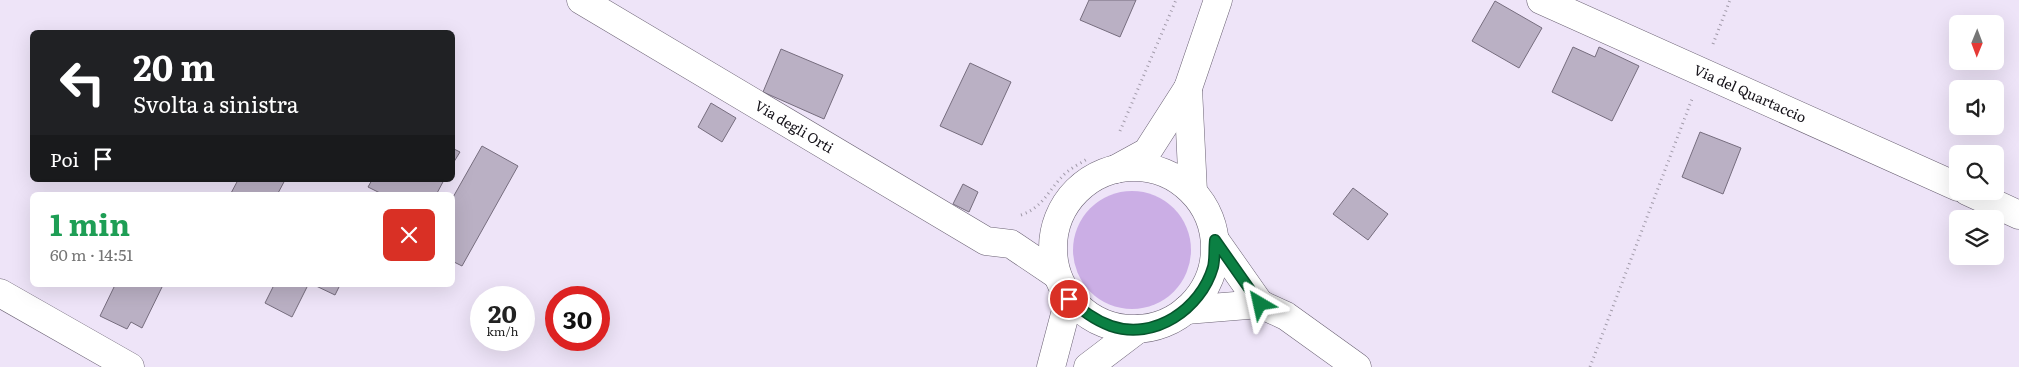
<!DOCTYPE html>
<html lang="it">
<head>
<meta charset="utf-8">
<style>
  :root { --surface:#fff; --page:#f2f2f2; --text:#222; --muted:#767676 }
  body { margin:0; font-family:Literata,serif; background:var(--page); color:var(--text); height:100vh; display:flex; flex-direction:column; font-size:19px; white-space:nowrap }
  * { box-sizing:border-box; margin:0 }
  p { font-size:16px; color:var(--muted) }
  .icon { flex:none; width:28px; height:28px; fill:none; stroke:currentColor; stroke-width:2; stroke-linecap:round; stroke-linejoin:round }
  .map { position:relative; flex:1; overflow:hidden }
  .panel { position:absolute; left:30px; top:192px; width:425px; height:95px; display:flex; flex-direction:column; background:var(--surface); border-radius:8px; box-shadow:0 5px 20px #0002 }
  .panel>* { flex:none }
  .guide { position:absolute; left:30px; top:30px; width:425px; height:152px; border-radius:8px; box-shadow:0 5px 20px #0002; background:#202124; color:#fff; overflow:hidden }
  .needle { width:32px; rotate:181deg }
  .tools { position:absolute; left:1949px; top:15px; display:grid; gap:10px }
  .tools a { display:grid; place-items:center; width:55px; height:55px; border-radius:8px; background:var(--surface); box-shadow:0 5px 20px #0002; font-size:25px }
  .speed { position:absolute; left:470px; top:286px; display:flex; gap:10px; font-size:25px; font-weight:700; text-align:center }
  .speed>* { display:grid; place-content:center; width:65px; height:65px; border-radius:50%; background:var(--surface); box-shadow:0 5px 20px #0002; line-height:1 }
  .speed small { font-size:12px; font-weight:400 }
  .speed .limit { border:8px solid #d22; background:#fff; color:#111 }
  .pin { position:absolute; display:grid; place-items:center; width:42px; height:42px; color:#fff; margin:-21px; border:2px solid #fff; border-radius:50%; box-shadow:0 1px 5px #0007 }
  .me { position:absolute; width:55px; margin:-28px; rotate:324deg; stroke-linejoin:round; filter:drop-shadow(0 0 4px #0008) }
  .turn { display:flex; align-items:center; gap:18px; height:105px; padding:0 20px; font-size:22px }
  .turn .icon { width:65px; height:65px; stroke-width:2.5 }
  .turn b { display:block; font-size:35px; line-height:42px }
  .then { display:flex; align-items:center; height:48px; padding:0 20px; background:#0003; gap:10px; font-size:19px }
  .round { display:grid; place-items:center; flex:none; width:52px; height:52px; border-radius:8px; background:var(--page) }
  .overview { display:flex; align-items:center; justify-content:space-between; height:85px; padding:0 20px }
  h1 { font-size:30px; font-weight:700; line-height:38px; color:#1e9e55 }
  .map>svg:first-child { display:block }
</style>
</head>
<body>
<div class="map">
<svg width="2019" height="367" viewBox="0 0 2019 367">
  <rect width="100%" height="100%" fill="#eee4f8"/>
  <path fill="#cbaee5" d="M1073 250a59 59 0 1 1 118 0a59 59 0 1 1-118 0Z"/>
  <path fill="#bab0c4" stroke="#766d7e" d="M1089,0H1136L1120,37L1080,20Z
    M1495,1L1542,28L1519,68L1472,41Z
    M1573,47L1595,57L1599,47L1639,66L1612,121L1552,92Z
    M781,49L843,75L824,119L763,92Z
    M970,63L1011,82L982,145L940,126Z
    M711,103L736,118L722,142L698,127Z
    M1700,132L1741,148L1723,194L1682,177Z
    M482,146L518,166L462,266L452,261V199Z
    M452,148L460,152L452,165Z
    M238,180H285L277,195H230Z
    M372,180H444L436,195H384L368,187Z
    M963,184L978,192L969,212L953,204Z
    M1353,188L1388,214L1368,240L1333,214Z
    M115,285H163L142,328L131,322L127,329L100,316Z
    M274,285H308L292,317L265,303Z
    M314,285H340L335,295Z"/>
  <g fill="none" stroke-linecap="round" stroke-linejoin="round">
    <defs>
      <g id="minor">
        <path id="s1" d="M581,0L986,241L1011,244L1057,275"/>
        <path id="s2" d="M1541,0L1958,187"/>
        <path d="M1188,88L1193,192"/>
        <circle cx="1134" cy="248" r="81"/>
        <path d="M1116,169L1147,152L1188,88L1218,0"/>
        <path d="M1967,191L2019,215"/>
        <path d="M1215,240L1260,304"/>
        <path d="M0,293L130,367"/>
        <path d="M1186,310L1260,304L1286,316L1357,367"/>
        <path d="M1051,367L1069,299"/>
        <path d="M1088,367L1138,329"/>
      </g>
    </defs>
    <use href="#minor" stroke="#6a6173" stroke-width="29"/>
    <path stroke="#a29baa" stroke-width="3" stroke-dasharray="1 4" stroke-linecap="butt" d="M1713,44L1730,0
      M1120,131L1176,0
      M1021,215C1045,207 1050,186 1067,172C1073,167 1081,163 1087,159
      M1590,367L1692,99"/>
    <use href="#minor" stroke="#fff" stroke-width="28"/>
  </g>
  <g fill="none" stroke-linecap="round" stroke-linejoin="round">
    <defs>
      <path id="route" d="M1069,299C1082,310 1094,320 1111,326C1154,341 1201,309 1213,267C1215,259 1214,249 1215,240L1260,304"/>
    </defs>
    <use href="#route" stroke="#07532c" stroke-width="12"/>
    <use href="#route" stroke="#0b8043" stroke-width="9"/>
  </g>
  <g text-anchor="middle" stroke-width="5" stroke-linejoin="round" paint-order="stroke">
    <g font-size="14" fill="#16131a" stroke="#f8f4fc">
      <text dy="5" stroke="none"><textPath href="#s2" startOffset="229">Via del Quartaccio</textPath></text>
      <text dy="5" stroke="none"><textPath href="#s1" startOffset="248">Via degli Orti</textPath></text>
    </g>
  </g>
</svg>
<div class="tools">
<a><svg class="needle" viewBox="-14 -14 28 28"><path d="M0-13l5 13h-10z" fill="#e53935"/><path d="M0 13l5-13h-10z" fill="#767676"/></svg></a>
<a><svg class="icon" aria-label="sound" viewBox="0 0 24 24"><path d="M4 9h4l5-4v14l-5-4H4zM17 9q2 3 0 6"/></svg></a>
<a><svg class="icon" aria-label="search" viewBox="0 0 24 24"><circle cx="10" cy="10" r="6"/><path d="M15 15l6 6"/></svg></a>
<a><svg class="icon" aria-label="layers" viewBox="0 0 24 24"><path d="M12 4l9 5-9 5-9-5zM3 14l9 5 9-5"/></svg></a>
</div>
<div class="speed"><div>20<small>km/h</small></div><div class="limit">30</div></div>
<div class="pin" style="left:1069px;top:299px;background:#d93025"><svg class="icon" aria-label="arrive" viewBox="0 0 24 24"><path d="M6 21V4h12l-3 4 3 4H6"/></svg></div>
<svg class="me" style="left:1260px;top:304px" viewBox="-20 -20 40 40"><path d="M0-17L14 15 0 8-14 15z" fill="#0b8043" stroke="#fff" stroke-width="4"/></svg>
<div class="guide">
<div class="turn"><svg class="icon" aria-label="left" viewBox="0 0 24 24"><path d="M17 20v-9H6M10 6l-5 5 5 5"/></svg><div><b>20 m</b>Svolta a sinistra</div></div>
<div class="then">Poi<svg class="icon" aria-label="arrive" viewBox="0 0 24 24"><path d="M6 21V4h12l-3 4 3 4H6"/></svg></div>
</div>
<section class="panel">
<div class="overview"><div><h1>1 min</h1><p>60 m · 14:51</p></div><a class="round" style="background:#d93025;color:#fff"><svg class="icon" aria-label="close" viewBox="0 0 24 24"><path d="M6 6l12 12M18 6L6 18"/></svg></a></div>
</section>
</div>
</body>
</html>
